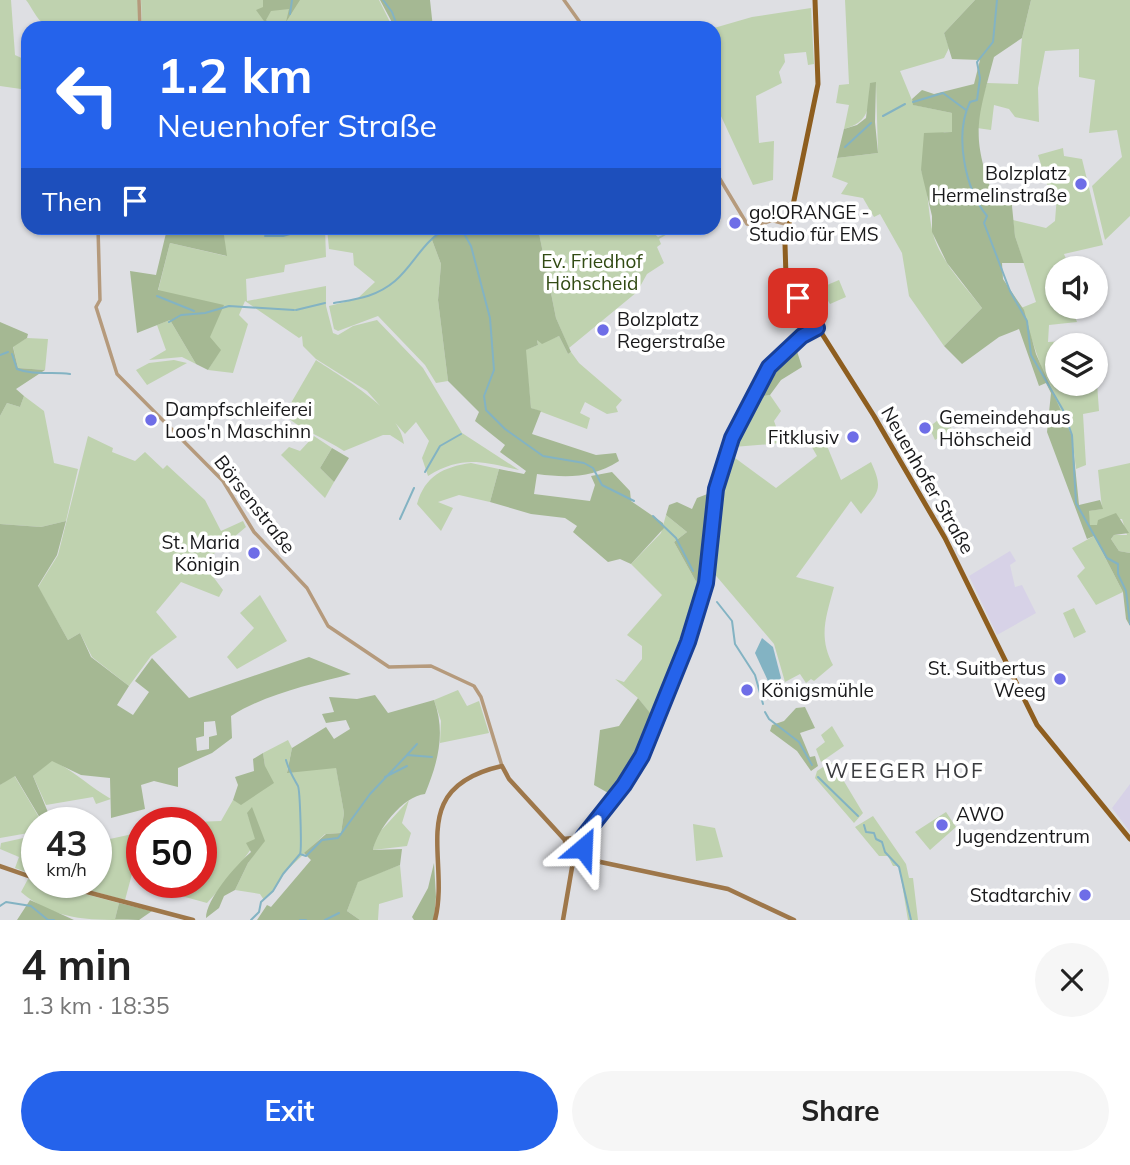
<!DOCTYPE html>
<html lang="en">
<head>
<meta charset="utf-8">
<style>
  :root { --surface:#fff; --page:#f6f6f6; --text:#222; --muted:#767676; --accent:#2563eb }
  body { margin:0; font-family:Mulish,sans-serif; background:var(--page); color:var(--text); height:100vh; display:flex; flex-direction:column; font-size:26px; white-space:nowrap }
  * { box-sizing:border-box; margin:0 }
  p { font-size:23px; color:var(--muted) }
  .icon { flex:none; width:38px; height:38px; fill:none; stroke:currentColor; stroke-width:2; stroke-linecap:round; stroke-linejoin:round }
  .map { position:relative; height:920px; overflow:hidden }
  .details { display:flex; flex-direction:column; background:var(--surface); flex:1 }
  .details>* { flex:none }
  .guide { position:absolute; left:21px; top:21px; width:700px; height:214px; border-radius:21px; box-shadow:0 2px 5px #0004; background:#2563eb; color:#fff; overflow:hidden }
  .controls { position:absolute; left:1045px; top:256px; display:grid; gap:14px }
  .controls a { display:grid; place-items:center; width:63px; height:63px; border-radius:50%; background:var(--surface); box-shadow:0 2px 5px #0004; font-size:35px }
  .speed { position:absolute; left:21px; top:807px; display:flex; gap:14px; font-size:35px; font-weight:700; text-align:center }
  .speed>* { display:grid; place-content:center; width:91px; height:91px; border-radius:50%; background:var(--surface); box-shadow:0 2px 5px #0004; line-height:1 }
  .speed small { font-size:18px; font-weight:400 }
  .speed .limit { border:10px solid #d22; background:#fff; color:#111 }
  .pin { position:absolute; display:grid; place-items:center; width:60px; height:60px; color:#fff; margin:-30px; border-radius:14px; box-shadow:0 4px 10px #0006 }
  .me { position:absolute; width:77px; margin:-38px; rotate:26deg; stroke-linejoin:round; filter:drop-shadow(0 0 5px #0008) }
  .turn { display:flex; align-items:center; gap:24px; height:147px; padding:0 21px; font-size:32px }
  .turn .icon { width:91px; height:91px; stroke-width:2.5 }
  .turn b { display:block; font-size:49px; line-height:60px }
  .then { display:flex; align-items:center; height:66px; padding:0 21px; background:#0003; gap:14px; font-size:26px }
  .round { display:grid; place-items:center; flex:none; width:74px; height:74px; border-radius:37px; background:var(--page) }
  .head { display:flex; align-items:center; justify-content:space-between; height:119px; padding:0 21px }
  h1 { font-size:42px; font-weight:700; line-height:52px }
  .action { display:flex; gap:14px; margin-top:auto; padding:14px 21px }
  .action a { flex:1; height:80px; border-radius:42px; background:var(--accent); color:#fff; font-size:28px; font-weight:700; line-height:80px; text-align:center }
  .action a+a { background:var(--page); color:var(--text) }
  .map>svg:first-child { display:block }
</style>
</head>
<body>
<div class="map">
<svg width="1130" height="920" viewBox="0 0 1130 920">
  <rect width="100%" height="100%" fill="#dedfe3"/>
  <path fill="#d7d2e7" d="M1010,551L1016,561L1010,565L1015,587L1022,585L1036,613L997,635L969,576Z
    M1130,784V832L1112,808Z"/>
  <path fill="#bfd2af" d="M0,0H11L15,55L28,61L21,89L0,86Z
    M26,0H138V28H96L94,23C79,29 56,32 44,24C37,20 31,6 26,0Z
    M141,0H379L393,28H228L226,24L204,25V28H142Z
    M845,0H975L944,33L949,48L944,58L900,71L914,105L952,113V132H944L921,170C929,190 928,214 933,234C941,262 965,286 982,308L944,346L909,296L902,253L880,214L874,217L863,198L841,194L848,183L832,177L837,158L878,153L876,83H870C869,107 870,122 844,129L849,105L836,103L839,85L849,84Z
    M1031,0H1130V216L1105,240L1092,186L1122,157L1117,130L1089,133L1095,80L1079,77V49L1045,51L1038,88L1039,122L1015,117L1009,109L994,105L991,130L977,128L978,112L987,83L1018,84L1022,38Z
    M811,8L814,64L808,65L806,52L784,54L785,62L779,72L782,83L756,96L759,143L774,141L773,180L753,185L714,101V28L752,17Z
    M1063,148L1064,156L1082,159L1103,245L1064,254L1070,268H1057V306H1071L1077,322L1049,325L1048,342L1065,341V345H1057V383H1066L1072,395L1085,392L1082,383H1097L1099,411L1083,414L1086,465L1076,469L1072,436L1045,378L1021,308L1036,302L1015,236L1013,220L1046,228L1055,221L1057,195L1049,190L1038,155Z
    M223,228H325L326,257L285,265L284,272L246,279L247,301L326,286V306L333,333L338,335L353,326L377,320L423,368L462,433L519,470C482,462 463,455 428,476L422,458L429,441L416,422L405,434L367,391L316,359L303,346L302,336L299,338L245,301L239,315L248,324L233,373L208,370L220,350L158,291L170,243L226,256Z
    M327,228H439L432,240L441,264L438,300L448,381L436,383L425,365L378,316L338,331L334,329L329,306L357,299L375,282L354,265L353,253L329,249Z
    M538,228H648L658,237L674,230L659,239L661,244L657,247L664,263L647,274L637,292L569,348L556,318Z
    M839,280L846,297L830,304L820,288Z
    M170,320L196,364L182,357L149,360L166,350L157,325Z
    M559,336L568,354L571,352L579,363L622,400L616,407L618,412L607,414L585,402L580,413L590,418L587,429L531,408L525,350L538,345L537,340L540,339L541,343Z
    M27,338L48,339L45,370L18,368L13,346Z
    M174,360L187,363L147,385L136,370L149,363Z
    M316,360C341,377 401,410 404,444L390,435H383L344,451C324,438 302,430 284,415Z
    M770,395L781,411L774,421L782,443L733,447L757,397Z
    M24,396L44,411L54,463L78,469L66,521L41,527L0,524V416L7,403L20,407Z
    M942,417L952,429L935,440L929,427Z
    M88,436L113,448L112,452L135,461L145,452L163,469L167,465L205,500L221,531L243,521L246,527L203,563L223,590L219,597L181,582L156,612L177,637L151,656L129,686L92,657L80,633L68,640L38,587L58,555Z
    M314,436L332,448L320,468L334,482L325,498L281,455L289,447L300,451Z
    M823,436L841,480L871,462C884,490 878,492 861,514L851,501L796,577L834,587C826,617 818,637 833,665L814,681L811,679L806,683L800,674L785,682L774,644L712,571L720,490L731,455L776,488L817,456L809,442Z
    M471,463L499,469L490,502L459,495L438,502L453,508L441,531L417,504C425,476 443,467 471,463Z
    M1130,463V553L1119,551L1111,539L1114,535H1127L1122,519L1098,520V525H1090L1088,511L1102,509L1098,470Z
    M666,515L687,532L674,542L699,587L652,716L638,698L615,679L624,682L642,659V646L627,635L662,595L631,564L661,533Z
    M1094,536L1123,592L1096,605L1077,576L1085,568L1072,548Z
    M260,595L287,641L237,669L227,657L254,628L240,613Z
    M1074,608L1086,632L1074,638L1063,613Z
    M458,690L467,706L479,701L489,733L440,743L441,721L434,700Z
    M832,726L844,746L821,762L816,749L825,742L821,735Z
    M288,740L292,748L287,772L336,767L344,813L341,833L325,834L286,871L273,892L264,900L260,894L235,890L248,863L264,841L247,813C250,821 256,833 255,841C254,849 215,895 207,903L167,892L169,882H201V822H194L221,821L233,800L241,804L265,766L263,753Z
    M52,760C74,771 90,787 111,799L96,804L93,797L46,805L33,776Z
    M829,763H833L863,813L854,823L815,778L817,771Z
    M14,775L40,819L34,832L0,838V785Z
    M409,800L402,823L411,833L407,846L373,850L376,836Z
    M946,812L956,827L930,850L915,832Z
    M873,816L906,864L909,878H913L918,920H908L899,866H893L888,856H879L855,827Z
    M693,824L715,828L723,857L696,861Z
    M142,832V876L132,874L125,900L59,882H96V842Z
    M37,835V876L15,868L19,857L0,849L1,843Z
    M400,865L403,897L379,904L378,920H360L347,911L358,881Z
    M28,879L119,903L115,919L128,920C87,920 54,920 21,892Z"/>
  <path fill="#a5b893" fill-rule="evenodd" d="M263,0H300L286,22L289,9L271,11L266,20L272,28H269L256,10L263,7Z
    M380,0H430L433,28H395Z
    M975,0H1031L1022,38L994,57C977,122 970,135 995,200L1011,196L1015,236L1024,263H1002L1003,279L1024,310L1036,354L1072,436L1079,505L1100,500L1103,509L1089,511L1090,525H1097L1098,520L1116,513L1129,533L1114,535L1111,539L1119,551L1130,553V626L1126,619L1123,592L1094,536L1087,539L1047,432L1051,393L1046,383L1039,386L1019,329L999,337L962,364L944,346L982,308L947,263L932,232V216L921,170L924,133L952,132V113L913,105L912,99L922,90L934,94L974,84L980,60L952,59L944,33Z
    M876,82L875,122L878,153L837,158L844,129L857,125L866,118L870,83Z
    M162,228H223L227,256L170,243L158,290L224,305L210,337L221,350L208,370L196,364L170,320L137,333L130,271L156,275L167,229Z
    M439,228H538L556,318L571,352L568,354L559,336L542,344L537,340L538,345L526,350L531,408L541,411L532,434L596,455L616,453L619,461C592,478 568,478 537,474L534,494L590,501L595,485L591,476L612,472L630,491L631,501L663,523L664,528L631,564L620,559L608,562L573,532L577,526L565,518L531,514L490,502L499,469L524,474L526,471L500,452L505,445L475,421L479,412L448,381L438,300L441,264L432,240Z
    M0,322L28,334L27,338L13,347L18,368L45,370L16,389L24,396L20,407L7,403L0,416Z
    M796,348L802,367L781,380L770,395L757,397L777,365Z
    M332,448L349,458L334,482L320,468Z
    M710,493L699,587L674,542L687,532L666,515L669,505L677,502L692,509L697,498Z
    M66,521L57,555L38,586L68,640L80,633L91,657L129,686L117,705L133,715L149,692L135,681L152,658L189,698L309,657L351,674C310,685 268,693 231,716L232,738L212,753L178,768V787L154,781L141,785L145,809L111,818L110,778L81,775L52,761L33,776L52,822H38L40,818L15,776L0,785V524L41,527ZM215,721L217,735L209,737V749L197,751L196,738L204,736V722Z
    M375,695L388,713L434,700C446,733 438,762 425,794C403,796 377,830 373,850L402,849L400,865L358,882L347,911L360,920H257L267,905L271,907L311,860L304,853L326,834L341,833L344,813L336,768L287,773L292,748L326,727L334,739L350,729L346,720L326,723L322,714L334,712L329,697L357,699Z
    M638,698L655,719L634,759L610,794L594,785L600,730L619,726Z
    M805,707L815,728L800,733L810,757L815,756L818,766L811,771L797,751L770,731L772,725L784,721L796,708Z
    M263,753L265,766L274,783L241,805L233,800L238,785L235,777L254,771L253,759Z
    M252,807L265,841L248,863L235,890L224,896L219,908L206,918C206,899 236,865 251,852L246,843L255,839L247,813Z
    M434,863L436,897L434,920H414L412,917L428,888Z
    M30,900L74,920H17Z
    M119,903L152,911L139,920L115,919Z"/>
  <path fill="#83b3c3" d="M762,638L773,647L781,678L775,686L768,681L755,653Z"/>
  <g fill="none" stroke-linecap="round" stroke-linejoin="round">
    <path stroke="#83b3c3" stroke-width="2" d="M383,0L392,12L398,28
      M997,0L993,42L977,62L980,78L977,100L970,102C954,135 965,189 987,216L984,223L1010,291L1027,321L1031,355L1063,410L1072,435L1076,503L1107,558L1118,564V574L1126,591L1130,624
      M290,14L292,0
      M913,102L943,93L966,110
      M883,116L905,104
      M845,147L871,123
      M461,228L471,246L490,318L494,370L484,396L486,410L505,429L543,456L584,463L593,468L602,485L634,501
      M265,236H283L311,228
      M157,296L194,311
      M334,303C357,299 376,297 395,281C415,264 424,238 449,228
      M296,310L325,303
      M169,322L181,315L205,313L229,306L294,310
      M12,354L17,369C35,376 51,371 70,374
      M0,355L8,352
      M425,472L440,446L461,434
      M653,516L676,538L693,571
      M400,519L414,488
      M717,602L732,621L735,644L755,675L763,704
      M765,712L769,719L799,742L812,765
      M407,755L417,744
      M286,760C289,771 293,777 298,786C300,791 302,850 300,854
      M385,777L407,766
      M818,777L858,816
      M864,825L866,832L874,833L876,839L882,842L885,852L899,867L911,920
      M0,906L6,902L31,906L48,920H54
      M251,920L259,912L261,902L273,891L283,874L300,854L306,856L322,840L338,838L370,794L407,755L432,757
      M300,920H306
      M325,920L339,913"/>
    <path stroke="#b59a7c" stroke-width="3.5" d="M139,0L140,28
      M564,0L584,28
      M714,169L747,224L759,225L790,214
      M774,221L789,225
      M98,228L100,300L96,307L117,374L223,481L254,532L307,588L328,626L389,667L431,666L474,686L481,697L502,766"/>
    <path stroke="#9e774a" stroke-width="4.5" d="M803,336L818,329
      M583,838L587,856
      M564,839L582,837
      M565,842L571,864
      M0,866L37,879
      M49,882L193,920
      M435,920C451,858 404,788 502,766L509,779L564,839L591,860L728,889L794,920
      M563,920L575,850L642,756L659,721L690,636L706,583L716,489L732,437L769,367L813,322"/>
    <path stroke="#8e5e1f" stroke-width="5" d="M815,0L818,84L785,244L786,277L874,416L945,538L1037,725L1130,839"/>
  </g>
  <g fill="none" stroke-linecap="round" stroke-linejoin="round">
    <defs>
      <path id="route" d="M583,848V837L624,785L642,756L688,642L706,583L716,489L732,438L769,367L802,336L817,328L798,298"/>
    </defs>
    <use href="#route" stroke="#184099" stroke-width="18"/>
    <use href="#route" stroke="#2563eb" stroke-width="12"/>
  </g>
  <g fill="#6e6de7" stroke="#fff" stroke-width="2.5">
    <circle cx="1081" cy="184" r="7"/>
    <circle cx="735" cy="223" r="7"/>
    <circle cx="603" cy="330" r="7"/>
    <circle cx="151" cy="420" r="7"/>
    <circle cx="925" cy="428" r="7"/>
    <circle cx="853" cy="437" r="7"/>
    <circle cx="254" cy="553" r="7"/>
    <circle cx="1060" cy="679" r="7"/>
    <circle cx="747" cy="690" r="7"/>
    <circle cx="942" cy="825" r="7"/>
    <circle cx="1085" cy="895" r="7"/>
  </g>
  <g text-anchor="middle" stroke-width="7" stroke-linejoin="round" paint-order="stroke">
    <g font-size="19" fill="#19191b" stroke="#fff" text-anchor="start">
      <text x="1067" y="180" text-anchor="end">Bolzplatz<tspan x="1067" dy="22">Hermelinstraße</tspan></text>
      <text x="749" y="219">go!ORANGE -<tspan x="749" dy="22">Studio für EMS</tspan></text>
      <text x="617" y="326">Bolzplatz<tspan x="617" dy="22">Regerstraße</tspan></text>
      <text x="165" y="416">Dampfschleiferei<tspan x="165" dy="22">Loos'n Maschinn</tspan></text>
      <text x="939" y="424">Gemeindehaus<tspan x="939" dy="22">Höhscheid</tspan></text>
      <text x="839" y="444" text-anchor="end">Fitklusiv</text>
      <text x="240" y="549" text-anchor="end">St. Maria<tspan x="240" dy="22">Königin</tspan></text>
      <text x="1046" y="675" text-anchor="end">St. Suitbertus<tspan x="1046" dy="22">Weeg</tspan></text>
      <text x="761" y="697">Königsmühle</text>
      <text x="956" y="821">AWO<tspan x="956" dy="22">Jugendzentrum</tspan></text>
      <text x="1071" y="902" text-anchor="end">Stadtarchiv</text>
    </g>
    <g font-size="19" fill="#324b14" stroke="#fff">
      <text x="592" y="268">Ev. Friedhof<tspan x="592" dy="22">Höhscheid</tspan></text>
    </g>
    <g font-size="19" fill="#19191b" stroke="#fff">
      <text transform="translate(928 480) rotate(60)" y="7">Neuenhofer Straße</text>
      <text transform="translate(255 504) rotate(52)" y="7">Börsenstraße</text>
    </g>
    <g font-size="21" letter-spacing="2" fill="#3b3c3f" stroke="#fff">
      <text x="905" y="778">WEEGER HOF</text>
    </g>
  </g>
</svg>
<div class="controls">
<a><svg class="icon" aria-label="sound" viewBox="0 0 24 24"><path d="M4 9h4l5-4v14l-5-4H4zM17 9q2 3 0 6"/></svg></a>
<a><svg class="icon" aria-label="layers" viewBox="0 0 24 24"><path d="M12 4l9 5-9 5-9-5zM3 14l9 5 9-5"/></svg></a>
</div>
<div class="speed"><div>43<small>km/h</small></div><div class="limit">50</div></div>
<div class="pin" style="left:798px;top:298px;background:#d93025"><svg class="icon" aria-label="arrive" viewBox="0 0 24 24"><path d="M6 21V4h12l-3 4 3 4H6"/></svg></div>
<svg class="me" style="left:583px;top:848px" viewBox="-20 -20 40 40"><path d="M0-17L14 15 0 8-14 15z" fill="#2563eb" stroke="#fff" stroke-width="4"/></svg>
<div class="guide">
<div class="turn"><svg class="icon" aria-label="left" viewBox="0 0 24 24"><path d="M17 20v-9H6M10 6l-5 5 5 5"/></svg><div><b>1.2 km</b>Neuenhofer Straße</div></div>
<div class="then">Then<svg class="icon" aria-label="arrive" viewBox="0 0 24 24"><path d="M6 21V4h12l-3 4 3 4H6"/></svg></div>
</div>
</div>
<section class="details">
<div class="head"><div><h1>4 min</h1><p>1.3 km · 18:35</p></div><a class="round"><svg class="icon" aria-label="close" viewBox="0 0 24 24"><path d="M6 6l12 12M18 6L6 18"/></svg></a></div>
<div class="action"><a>Exit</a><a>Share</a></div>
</section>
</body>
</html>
